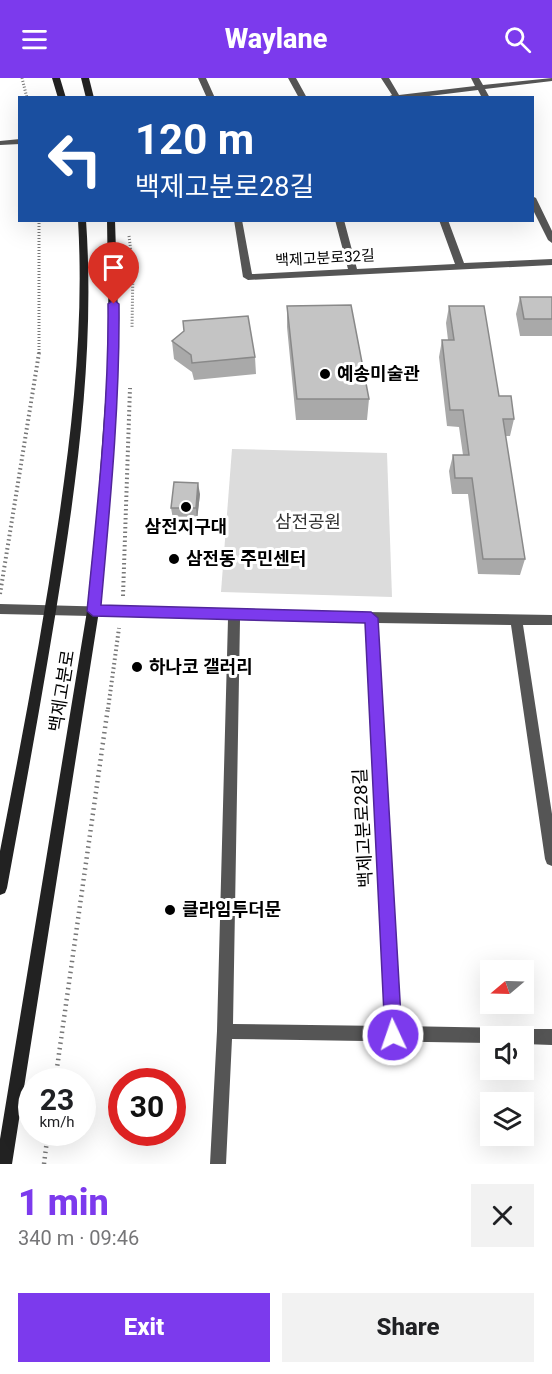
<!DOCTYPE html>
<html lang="en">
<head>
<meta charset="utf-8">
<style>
  :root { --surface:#fff; --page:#f2f2f2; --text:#202124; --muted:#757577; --accent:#7c3aed }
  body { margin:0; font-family:Roboto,"Noto Sans KR",sans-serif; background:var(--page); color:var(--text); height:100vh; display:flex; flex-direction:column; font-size:22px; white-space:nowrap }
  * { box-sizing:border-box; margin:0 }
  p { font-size:20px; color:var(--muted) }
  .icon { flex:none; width:33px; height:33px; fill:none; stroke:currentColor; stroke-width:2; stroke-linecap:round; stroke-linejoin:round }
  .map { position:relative; height:1086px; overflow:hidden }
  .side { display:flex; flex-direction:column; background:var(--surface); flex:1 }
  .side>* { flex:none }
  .hud { position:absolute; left:18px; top:18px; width:516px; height:126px; border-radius:0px; box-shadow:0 6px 24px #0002; background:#1a4fa0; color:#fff; overflow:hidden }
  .needle { width:39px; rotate:251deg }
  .tools { position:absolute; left:480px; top:882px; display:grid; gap:12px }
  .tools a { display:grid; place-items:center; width:54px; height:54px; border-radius:0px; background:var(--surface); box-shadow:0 6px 24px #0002; font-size:30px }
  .speed { position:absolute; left:18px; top:990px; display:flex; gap:12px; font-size:30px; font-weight:700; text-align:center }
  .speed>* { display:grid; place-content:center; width:78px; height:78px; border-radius:50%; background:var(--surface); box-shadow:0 6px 24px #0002; line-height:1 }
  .speed small { font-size:15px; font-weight:400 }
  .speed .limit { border:9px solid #d22; background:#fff; color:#111 }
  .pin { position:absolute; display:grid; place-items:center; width:51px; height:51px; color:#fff; margin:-62px -26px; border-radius:50% 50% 50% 0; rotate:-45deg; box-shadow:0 0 6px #0007 }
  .pin .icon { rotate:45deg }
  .me { position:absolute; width:66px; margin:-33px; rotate:357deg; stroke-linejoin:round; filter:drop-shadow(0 0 4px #0008) }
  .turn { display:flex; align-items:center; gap:21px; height:126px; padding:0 18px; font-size:27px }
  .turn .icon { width:78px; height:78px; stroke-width:2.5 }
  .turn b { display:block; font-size:42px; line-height:51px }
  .round { display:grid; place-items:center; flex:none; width:63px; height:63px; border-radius:0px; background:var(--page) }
  .head { display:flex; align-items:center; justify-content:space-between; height:102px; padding:0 18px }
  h1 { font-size:36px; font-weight:800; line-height:45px; color:var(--accent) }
  .cta { display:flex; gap:12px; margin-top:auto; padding:12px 18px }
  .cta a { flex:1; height:69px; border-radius:0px; background:var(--accent); color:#fff; font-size:24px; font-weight:800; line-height:69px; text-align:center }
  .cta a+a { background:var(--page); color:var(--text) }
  header { display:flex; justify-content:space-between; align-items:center; height:78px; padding:0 18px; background:var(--accent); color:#fff; font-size:27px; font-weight:800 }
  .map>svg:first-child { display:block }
</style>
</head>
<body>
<header><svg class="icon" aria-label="menu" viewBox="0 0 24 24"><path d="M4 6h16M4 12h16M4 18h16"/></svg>Waylane<svg class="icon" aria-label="search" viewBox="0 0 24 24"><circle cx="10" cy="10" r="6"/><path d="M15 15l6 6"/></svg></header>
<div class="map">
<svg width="552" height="1086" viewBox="0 0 552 1086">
  <rect width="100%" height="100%" fill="#fff"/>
  <path fill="#dcdcdc" d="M232,371L387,375L392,519L221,514Z"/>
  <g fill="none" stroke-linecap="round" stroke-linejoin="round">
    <path stroke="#777" stroke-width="3" stroke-dasharray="1 2" stroke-linecap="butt" d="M22,0L27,20
      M39,142V276
      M129,158L133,190L132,249"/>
    <path stroke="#777" stroke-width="4" stroke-dasharray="1.5 3" stroke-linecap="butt" d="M0,516L39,275
      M123,518L130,310
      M108,631L119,550"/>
    <path stroke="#777" stroke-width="4.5" stroke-dasharray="1.5 4" stroke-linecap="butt" d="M55,1004L108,629
      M44,1086L48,1054"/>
    <path fill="#555" fill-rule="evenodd" d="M198,0H206L215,20H207Z
      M288,0H296L307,20H299Z
      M381,0H389L399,17L475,8L471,0H479L483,7L552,0V3L485,11L490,20H482L478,12L413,20H385L392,17Z
      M20,61V66L0,67V63Z
      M532,118L536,120L552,153V165L548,162L532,130Z
      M234,142H242L252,196L348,191L335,142H344L357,191L455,186L439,142H448L464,185L552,181V187L248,202L243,199Z
      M0,526L230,532L234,530L238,532L552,537V547H523L552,736V788L547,786L545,781L511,547L377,545L400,948L509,950L514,953L516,958H490V965L232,961L226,1086H210L217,953L228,541L0,536ZM240,542L365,545L385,948L233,946Z
      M524,951H552V967L524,966V958H517L519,954Z"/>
    <path fill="#222" fill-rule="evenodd" d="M52,0H60L66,20H58Z
      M81,0H89L94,20H86Z
      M78,142H86C94,257 81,370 64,482C47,592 27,701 7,810L5,815L0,817V773C21,665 42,556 58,446C73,345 84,245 78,142Z
      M107,142H115L119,269L110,422L99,533L12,1086H0V1061L87,533L98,422L109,269Z"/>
  </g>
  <path fill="#a9a9a9" d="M520,219H552V258H520L516,236Z
    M287,228L369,321L367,342H296L287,249Z
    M449,228L499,318L514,341L510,358H505L525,481L520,497L478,496L468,416H452L449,393L453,377H463L459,349L447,348L439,279L442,262H448L446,245Z
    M172,263L255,279L256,296L194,302L192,294L174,281Z
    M200,416L197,442L173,441L171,430Z"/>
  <path fill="#898989" d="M198,405L200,416L197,442L196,430Z"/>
  <path fill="#c4c4c4" stroke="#898989" stroke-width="1.5" d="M520,219H552V241H524Z
    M351,227L369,321H297L287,228Z
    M449,228H484L499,318H511L514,341H503L525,481H483L472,400H455L453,377H469L463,332H450L442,262H454Z
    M248,238L255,279L192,285L191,277L172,263L184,253L183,243Z
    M174,404L198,405L196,430H171Z"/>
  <path fill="#7c3aed" stroke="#51269a" stroke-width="1.5" d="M114,222L119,226C120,326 110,427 101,527L371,534L378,540L402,957L399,963L393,966L387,963L385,957L365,545L93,538L87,533C97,431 109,328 108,226Z"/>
  <g fill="#000" stroke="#fff" stroke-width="2">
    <circle cx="325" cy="296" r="6"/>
    <circle cx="186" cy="429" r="6"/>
    <circle cx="174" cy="481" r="6"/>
    <circle cx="137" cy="589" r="6"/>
    <circle cx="170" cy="832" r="6"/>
  </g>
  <g text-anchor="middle" stroke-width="6" stroke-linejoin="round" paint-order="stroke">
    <g font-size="15" fill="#000" stroke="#fff">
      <text transform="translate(325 180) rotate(-3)" y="5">백제고분로32길</text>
    </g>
    <g font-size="18" font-weight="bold" fill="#000" stroke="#fff" text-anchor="start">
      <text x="337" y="302">예송미술관</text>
      <text x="186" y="455" text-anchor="middle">삼전지구대</text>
      <text x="186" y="487">삼전동 주민센터</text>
      <text x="149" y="595">하나코 갤러리</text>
      <text x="182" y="838">클라임투더문</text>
    </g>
    <g font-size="18" fill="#333" stroke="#fff">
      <text x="308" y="450">삼전공원</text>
    </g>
    <g font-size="18" fill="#000" stroke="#fff">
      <text transform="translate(62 613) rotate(-81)" y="6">백제고분로</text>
      <text transform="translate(363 750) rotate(-93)" y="6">백제고분로28길</text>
    </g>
  </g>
</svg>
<div class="tools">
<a><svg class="needle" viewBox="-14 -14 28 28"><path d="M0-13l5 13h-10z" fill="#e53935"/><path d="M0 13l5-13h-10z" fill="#757577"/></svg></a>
<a><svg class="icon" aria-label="sound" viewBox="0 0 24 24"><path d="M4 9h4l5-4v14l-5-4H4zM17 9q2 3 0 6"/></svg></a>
<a><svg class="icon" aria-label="layers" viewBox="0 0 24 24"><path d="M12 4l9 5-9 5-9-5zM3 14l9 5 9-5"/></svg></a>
</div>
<div class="speed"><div>23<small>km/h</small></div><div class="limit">30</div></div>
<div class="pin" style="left:114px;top:226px;background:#d93025"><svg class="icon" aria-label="arrive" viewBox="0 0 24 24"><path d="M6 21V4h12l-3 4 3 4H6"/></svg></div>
<svg class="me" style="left:393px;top:957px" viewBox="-20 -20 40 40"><circle r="17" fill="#7c3aed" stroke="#fff" stroke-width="3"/><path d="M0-11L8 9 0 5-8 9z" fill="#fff"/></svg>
<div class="hud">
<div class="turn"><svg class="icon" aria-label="left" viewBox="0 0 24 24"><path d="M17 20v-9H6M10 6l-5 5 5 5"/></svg><div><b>120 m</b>백제고분로28길</div></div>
</div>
</div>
<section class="side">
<div class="head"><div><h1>1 min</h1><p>340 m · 09:46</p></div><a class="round"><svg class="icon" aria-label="close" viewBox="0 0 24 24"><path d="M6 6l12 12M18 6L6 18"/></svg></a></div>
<div class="cta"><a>Exit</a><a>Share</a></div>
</section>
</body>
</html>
